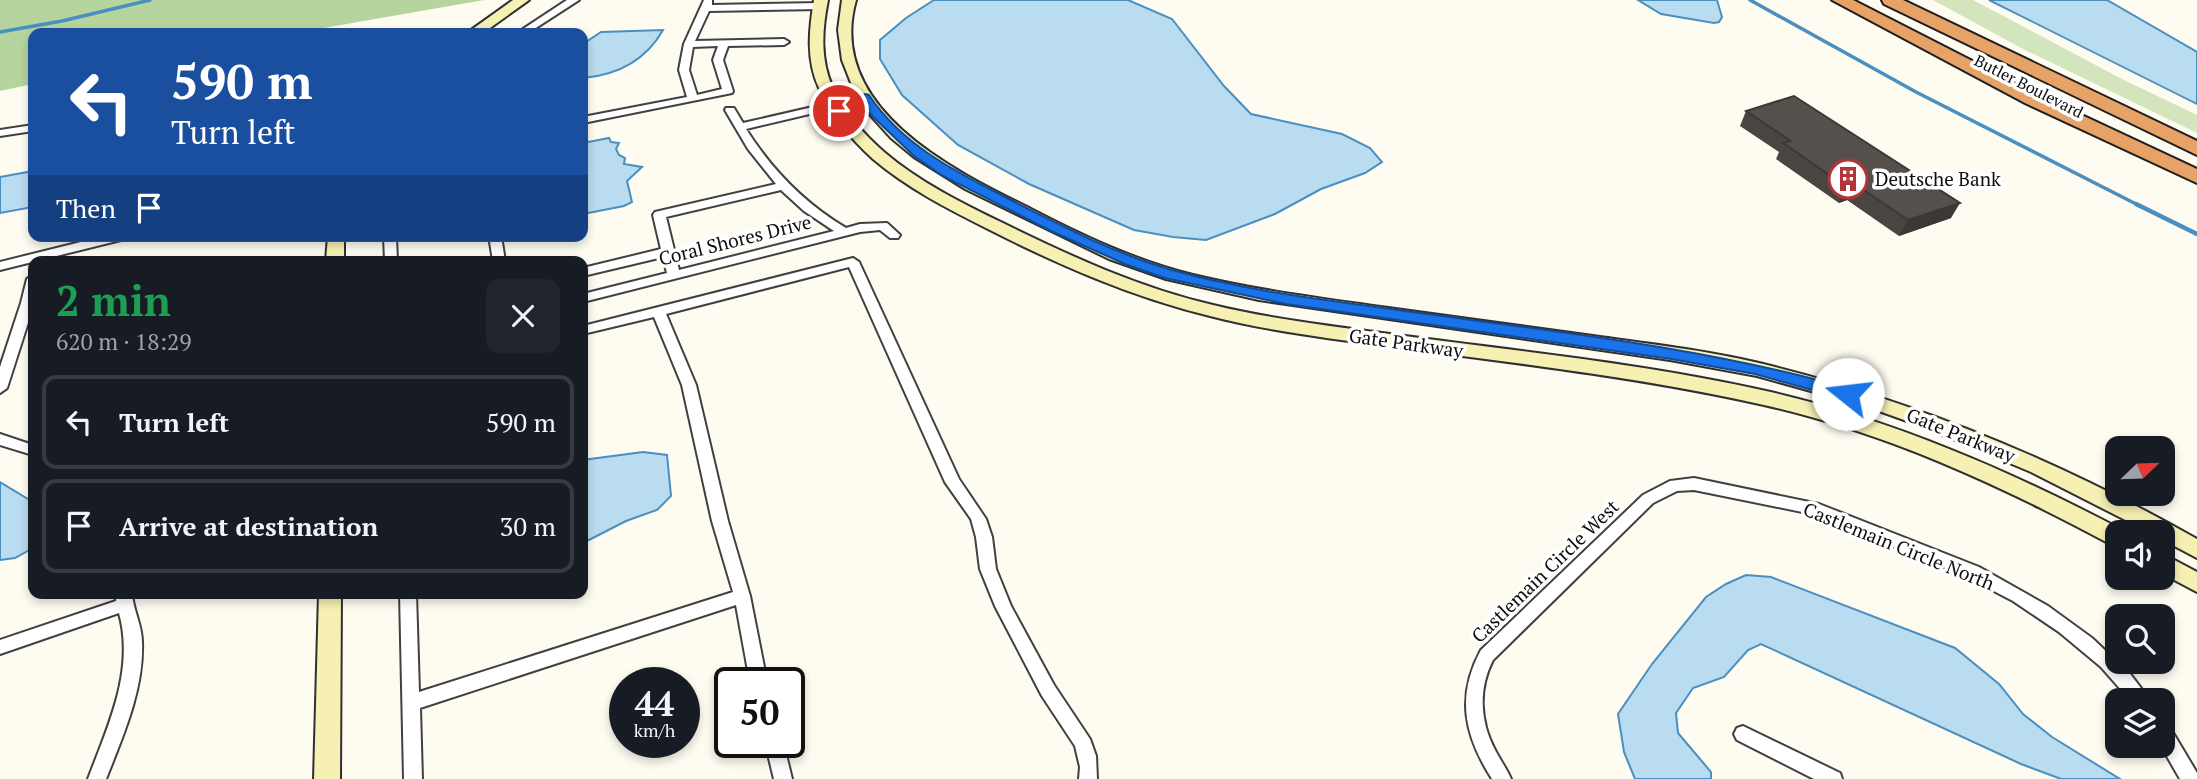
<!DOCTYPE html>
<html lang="en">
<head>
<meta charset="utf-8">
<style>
  :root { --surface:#171b24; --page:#20242c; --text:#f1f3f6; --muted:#9ea1a6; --line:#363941 }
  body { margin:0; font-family:"PT Serif",serif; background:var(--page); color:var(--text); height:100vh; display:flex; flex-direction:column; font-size:26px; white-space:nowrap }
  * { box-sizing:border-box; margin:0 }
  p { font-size:23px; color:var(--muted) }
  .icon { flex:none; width:38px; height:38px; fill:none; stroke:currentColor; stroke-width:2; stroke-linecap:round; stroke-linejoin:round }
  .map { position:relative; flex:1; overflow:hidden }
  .side { position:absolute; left:28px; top:256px; width:560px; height:343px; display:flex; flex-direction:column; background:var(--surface); border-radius:14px; box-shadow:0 4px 10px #0003 }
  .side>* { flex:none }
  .top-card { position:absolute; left:28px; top:28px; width:560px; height:214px; border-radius:14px; box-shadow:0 4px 10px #0003; background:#1a4fa0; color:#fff; overflow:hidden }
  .needle { width:46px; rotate:67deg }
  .buttons { position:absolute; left:2105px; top:436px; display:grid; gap:14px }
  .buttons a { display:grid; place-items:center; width:70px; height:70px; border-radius:14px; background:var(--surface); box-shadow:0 4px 10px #0003; font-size:35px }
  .speed { position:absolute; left:609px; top:667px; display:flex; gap:14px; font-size:35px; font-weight:700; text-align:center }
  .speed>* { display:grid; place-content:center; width:91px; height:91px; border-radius:50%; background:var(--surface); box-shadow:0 4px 10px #0003; line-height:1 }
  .speed small { font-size:18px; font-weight:400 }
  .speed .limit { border:4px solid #111; border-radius:10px; background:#fff; color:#111 }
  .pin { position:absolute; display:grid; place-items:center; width:60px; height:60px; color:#fff; margin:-30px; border:4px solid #fff; border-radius:50%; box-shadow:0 2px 7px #0007 }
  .me { position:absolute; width:77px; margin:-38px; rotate:286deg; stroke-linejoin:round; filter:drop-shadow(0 0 5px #0008) }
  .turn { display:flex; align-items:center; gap:24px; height:147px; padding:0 28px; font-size:32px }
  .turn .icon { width:91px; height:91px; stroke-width:2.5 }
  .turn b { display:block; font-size:49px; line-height:60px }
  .then { display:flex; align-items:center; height:66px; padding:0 28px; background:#0003; gap:14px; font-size:26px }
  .round { display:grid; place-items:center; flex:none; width:74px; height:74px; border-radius:14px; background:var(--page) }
  .headline { display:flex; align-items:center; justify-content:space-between; height:119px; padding:0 28px }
  h1 { font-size:42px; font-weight:800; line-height:52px; color:#1e9e55 }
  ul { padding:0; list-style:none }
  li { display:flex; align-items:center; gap:21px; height:94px; margin:0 14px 10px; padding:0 14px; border:4px solid var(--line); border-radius:14px }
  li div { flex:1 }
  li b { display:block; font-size:26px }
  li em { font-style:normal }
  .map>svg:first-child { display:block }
</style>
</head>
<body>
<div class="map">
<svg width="2197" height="779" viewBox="0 0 2197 779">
  <rect width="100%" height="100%" fill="#fefbf1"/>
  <path fill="#d2e5bd" d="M1933,0H1973L2122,79L2197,115V133L2023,49Z"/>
  <path fill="#b6d49e" d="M0,0H484L295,33H33V84L0,91Z"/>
  <path fill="#badcf0" stroke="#498fc0" stroke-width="2" d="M934,0H1128L1172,19L1224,86L1251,114L1342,134L1370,148L1382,162L1365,173L1321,189L1275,214L1206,240L1173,237L1134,230L1029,184L958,145L902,95L880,59V40L906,18Z
    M1638,0H1717L1722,17L1719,22L1714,23L1661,14Z
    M1989,0H2107L2197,52V104Z
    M663,30C646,60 617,75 583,78V44L601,32Z
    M609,138L611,142L619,143L616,149L619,155L625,158L624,164L642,167L627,181L632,202L624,206L583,214V143Z
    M33,171V207L0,213V177Z
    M643,452L667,455L671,496L657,510L626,521L583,543V460Z
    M0,482L33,502V548L15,558L0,560Z
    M1746,575L1771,577L1955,648L1999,684L2023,714L2052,737L2120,779H2061L2021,764L1761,644L1748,650L1724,677L1693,688L1676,713L1678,733L1711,772V779H1635L1624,752L1618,714L1652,664L1706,597L1726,584Z"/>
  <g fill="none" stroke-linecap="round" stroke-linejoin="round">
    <path stroke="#498fc0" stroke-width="3.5" d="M1750,0L1916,92L2140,206
      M0,32L62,21L150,0"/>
    <path stroke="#498fc0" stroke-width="4.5" d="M2136,204L2197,234"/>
    <defs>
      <path id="street" d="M567,0H579L528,33H517Z
        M704,0H712V5L820,3L825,6L820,9L709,11L695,41L784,39L789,42L784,45L728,46L723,60L733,91L732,93L583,123V117L687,97L679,70L684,44ZM718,46L713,60L722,89L697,95L689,70L693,47Z
        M865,95L869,96V100L746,129C772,170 804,203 846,228L860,224L887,223L900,235L898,238H890L880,230L860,232L583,302V294L667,273L663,257L583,276V268L661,249L653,215L655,212L776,184L748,149L725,110L726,108H734L743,123ZM781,190L804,211L834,231L679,270L666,217Z
        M33,125V131L0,136V130Z
        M105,236H127L125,239L0,270V262Z
        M384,236H396L397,261H385Z
        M489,236H501L505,261H493Z
        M853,258L859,262L959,479L986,519L992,537L996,569L1011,606L1054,685L1090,739L1096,756L1097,779H1079L1080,767L1075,746L1042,696L995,606L980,569L976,537L971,519L945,482L849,267L666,314L696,385L728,521L750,596L767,682H750L736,605L420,708L422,779H404L400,593H416L419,692L733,592L712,521L682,385L654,317L583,334V326Z
        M33,275V307L7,388L0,393V367L21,303L27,279Z
        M0,434L33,445V455L0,445Z
        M1694,478L1819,504L1979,567L2048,606L2092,638L2131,675L2150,700H2130L2101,667L2059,632L2013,601L1967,577L1817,515L1694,490L1677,491L1653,503L1493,660C1478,689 1480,722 1495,750C1500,760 1507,769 1511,779H1492C1464,735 1456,696 1481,650L1643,495L1670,481Z
        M116,593H132C133,610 142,625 142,642C144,689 123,736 106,779H88C108,726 135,670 119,613L0,654V640L116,601Z
        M2163,724L2169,726L2197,773V779H2180L2161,746H2163Z
        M1743,726L1840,773L1842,779H1814L1737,740L1734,734L1737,728Z
        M765,742H783L792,779H774Z"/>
      <path id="secondary" d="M513,0H529L483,33H467Z
        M814,0H828C822,30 820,60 833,88C845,112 863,134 884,152C919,182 963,204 1005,224C1072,257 1140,288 1213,305C1271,319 1330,326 1390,334C1515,351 1642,363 1766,391C1893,420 2011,471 2126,532H2118V546L2110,544C2000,485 1887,433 1764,405C1640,377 1513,363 1387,346C1328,338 1268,331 1210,316C1132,297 1059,265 988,229C948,209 907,188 873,159C851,139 831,115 819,88C806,60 809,30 814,0Z
        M842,0H856C825,108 954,171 1031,209C1083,236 1136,261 1193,275C1255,290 1318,298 1381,307C1452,317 1523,327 1593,336C1649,344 1705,350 1759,363C1913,400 2059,461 2197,539V558L2163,540V532H2149L2031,472L1921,426L1865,406L1757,376L1670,360L1259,300L1166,279L1109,259L965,189L914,157L891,138L871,116L853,88L842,60L838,30Z
        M328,236H344V261H326Z
        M2163,554L2197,572V592L2163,574Z
        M319,593H341L340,779H314Z"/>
      <path id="highway" d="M1832,0H1853L2039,95L2197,169V183L2025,103Z
        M1882,0H1903L2197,141V155L1884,4Z"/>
    </defs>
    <use href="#street" stroke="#414141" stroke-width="4"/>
    <use href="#secondary" stroke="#303030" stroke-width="4"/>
    <use href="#highway" stroke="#1f1f1f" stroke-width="4"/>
    <use href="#street" fill="#fff" fill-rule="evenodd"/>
    <use href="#secondary" fill="#f7f0b3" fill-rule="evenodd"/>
    <use href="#highway" fill="#e6a267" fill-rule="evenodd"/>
  </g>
  <path fill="#4a4541" d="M1746,111L1951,218L1899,236L1847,200L1839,203L1776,159L1779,152L1740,126Z"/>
  <path fill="#3c3835" d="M1855,184L1847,200L1839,203L1847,187Z
    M1960,203L1951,218L1899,236L1908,220Z"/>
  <path fill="#56504c" stroke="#3c3835" stroke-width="2" d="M1794,96L1960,203L1908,220L1855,184L1847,187L1783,143L1791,141L1746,111Z"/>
  <path fill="#1a73e8" stroke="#114b97" stroke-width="2" d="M865,94L869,95C902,145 956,172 1007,198C1060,225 1115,254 1172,270C1243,290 1318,299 1391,309C1546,331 1703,346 1854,390L1856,394L1848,400L1755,374L1671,359L1286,304L1165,278L1125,264L1051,231L943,176L914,156L869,113L862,102L843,107L845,111L839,114L835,113L829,104Z"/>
  <defs>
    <symbol id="building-ring" viewBox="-11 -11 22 22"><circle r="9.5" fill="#fff" stroke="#b13438" stroke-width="1.5"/><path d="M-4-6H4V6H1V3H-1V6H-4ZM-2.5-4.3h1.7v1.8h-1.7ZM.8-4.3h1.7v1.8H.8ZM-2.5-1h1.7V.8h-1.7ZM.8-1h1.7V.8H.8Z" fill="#b13438"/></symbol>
  </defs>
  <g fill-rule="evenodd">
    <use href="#building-ring" x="1826" y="157" width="44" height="44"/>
  </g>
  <g text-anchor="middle" stroke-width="7" stroke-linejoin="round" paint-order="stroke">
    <g font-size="16" fill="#0e0e0e" stroke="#fff">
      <text transform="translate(2029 86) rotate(27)" y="6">Butler Boulevard</text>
    </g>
    <g font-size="19" fill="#0e0e0e" stroke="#fff" text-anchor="start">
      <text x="1875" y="186">Deutsche Bank</text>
    </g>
    <g font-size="19" fill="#0e0e0e" stroke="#fff">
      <text transform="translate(735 240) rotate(-14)" y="7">Coral Shores Drive</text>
      <text transform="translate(1406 343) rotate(8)" y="7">Gate Parkway</text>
      <text transform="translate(1961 435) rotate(22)" y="7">Gate Parkway</text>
      <text transform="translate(1899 546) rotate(22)" y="7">Castlemain Circle North</text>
      <text transform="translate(1545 571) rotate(-44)" y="7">Castlemain Circle West</text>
    </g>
  </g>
</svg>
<div class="buttons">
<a><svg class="needle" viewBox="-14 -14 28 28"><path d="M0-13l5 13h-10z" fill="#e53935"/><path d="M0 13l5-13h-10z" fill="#9ea1a6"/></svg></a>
<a><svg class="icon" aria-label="sound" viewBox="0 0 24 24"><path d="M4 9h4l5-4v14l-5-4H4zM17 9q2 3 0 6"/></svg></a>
<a><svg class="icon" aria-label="search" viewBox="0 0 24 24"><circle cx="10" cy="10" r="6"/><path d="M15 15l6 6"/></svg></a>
<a><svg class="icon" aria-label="layers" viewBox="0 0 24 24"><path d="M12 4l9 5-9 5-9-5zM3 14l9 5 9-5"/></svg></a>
</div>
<div class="speed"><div>44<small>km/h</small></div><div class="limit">50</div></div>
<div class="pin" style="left:839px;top:111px;background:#d93025"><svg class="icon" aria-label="arrive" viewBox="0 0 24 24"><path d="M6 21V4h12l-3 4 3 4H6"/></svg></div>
<svg class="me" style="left:1848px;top:394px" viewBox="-20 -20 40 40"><circle r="19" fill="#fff"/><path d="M0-13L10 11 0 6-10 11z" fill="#1a73e8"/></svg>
<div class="top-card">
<div class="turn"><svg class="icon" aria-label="left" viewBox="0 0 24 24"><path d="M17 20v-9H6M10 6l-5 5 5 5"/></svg><div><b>590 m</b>Turn left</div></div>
<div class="then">Then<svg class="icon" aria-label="arrive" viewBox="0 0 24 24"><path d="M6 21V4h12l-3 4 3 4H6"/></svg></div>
</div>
<section class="side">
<div class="headline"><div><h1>2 min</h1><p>620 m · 18:29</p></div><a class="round"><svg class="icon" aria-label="close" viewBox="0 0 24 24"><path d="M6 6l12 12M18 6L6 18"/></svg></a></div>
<ul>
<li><svg class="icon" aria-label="left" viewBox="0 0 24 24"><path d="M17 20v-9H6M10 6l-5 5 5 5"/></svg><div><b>Turn left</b></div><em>590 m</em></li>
<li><svg class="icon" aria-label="arrive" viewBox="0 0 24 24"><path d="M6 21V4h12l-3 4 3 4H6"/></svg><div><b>Arrive at destination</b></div><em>30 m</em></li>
</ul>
</section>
</div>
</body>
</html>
